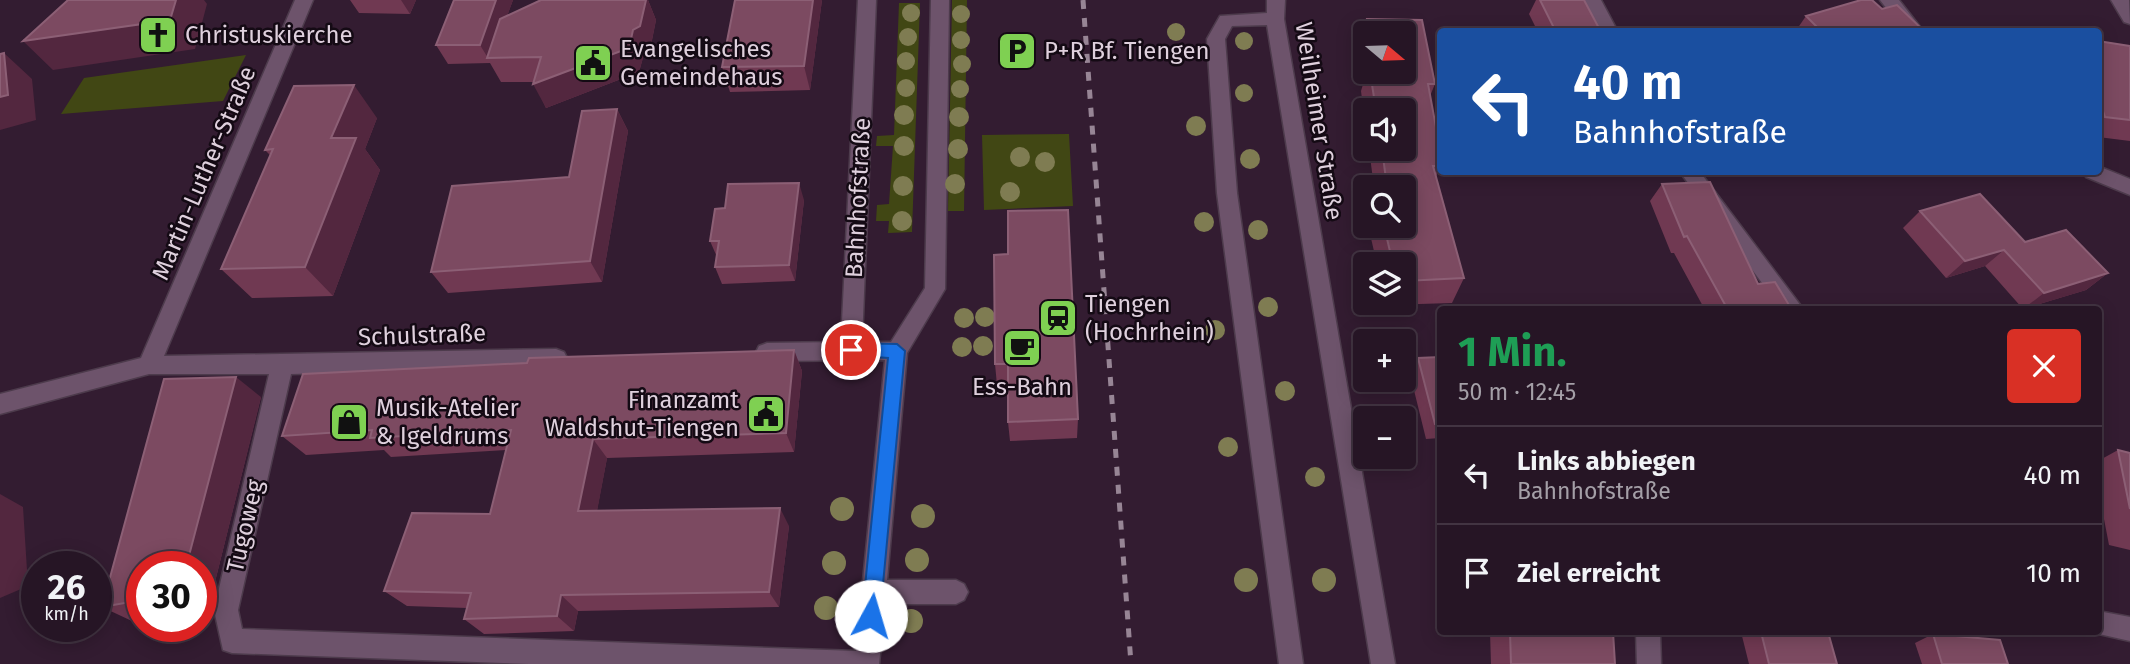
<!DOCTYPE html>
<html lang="de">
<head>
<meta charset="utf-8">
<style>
  :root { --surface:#261525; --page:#2e1e2d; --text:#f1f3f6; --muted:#a49fa7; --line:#423442 }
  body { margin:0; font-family:"Fira Sans",sans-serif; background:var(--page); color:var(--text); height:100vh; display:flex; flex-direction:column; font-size:26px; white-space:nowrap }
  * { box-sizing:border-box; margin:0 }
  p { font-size:23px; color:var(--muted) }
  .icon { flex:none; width:38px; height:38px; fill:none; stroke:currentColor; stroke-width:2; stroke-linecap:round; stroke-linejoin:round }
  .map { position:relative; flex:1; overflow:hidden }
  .drawer { position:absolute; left:1437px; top:306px; width:665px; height:329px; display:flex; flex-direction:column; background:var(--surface); border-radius:7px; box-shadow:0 4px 18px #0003,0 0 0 2px var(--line) }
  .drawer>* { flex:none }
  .hud { position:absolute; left:1437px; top:28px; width:665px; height:147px; border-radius:7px; box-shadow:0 4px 18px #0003,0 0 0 2px var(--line); background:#1a4fa0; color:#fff; overflow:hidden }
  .needle { width:46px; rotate:109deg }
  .controls { position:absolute; left:1353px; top:21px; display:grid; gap:14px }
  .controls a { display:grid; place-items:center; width:63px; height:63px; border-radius:7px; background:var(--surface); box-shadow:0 4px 18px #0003,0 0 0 2px var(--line); font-size:35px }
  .speed { position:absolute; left:21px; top:551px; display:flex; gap:14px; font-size:35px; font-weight:700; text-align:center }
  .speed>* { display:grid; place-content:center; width:91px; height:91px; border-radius:50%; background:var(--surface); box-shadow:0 4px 18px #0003,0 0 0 2px var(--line); line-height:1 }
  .speed small { font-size:18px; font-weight:400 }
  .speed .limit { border:10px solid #d22; background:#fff; color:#111 }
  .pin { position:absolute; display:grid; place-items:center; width:60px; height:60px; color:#fff; margin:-30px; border:4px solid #fff; border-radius:50%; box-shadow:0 2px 7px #0007 }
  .me { position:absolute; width:77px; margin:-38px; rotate:6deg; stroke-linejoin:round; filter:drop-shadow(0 0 5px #0008) }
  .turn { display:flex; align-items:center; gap:24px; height:147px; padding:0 21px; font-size:32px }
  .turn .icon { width:91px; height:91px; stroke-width:2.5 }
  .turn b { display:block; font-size:49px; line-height:60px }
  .round { display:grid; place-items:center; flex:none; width:74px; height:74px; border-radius:7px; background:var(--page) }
  .overview { display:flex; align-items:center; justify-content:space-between; height:119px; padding:0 21px }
  h1 { font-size:42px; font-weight:700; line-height:52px; color:#1e9e55 }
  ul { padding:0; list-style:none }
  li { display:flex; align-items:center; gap:21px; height:98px; padding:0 21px; border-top:2px solid var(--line) }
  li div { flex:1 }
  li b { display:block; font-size:26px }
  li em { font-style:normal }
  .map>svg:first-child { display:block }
</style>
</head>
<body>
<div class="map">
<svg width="2130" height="664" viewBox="0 0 2130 664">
  <rect width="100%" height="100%" fill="#331c31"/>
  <path fill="#414714" d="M952,0H967L964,211H948Z
    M899,3H920L912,232L888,233L889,221H876L877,205L889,204L893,146H876L877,136L894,135Z
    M246,55L223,101L61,114L84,78Z
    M1069,134L1073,206L984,210L982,135Z"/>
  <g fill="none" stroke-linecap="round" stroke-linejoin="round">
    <defs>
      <path id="minor" d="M295,0H313L164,356L556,349L564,352L567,358L564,364L556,367L291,374L238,610L242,629L856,651L885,360L767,361L759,358L756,352L759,346L767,343L841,342L858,0H876L862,342H891L925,288L931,0H949L945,289L907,353L887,580H956L964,584L968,592L964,600L956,604H885L879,664H529L232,653L223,650L214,610L269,374H149L0,414V394L141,358Z
        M1267,0H1285L1284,19L1395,664H1371L1267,25L1232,26L1225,39L1237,193L1303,664H1279L1217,193L1207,39L1220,16L1267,13Z
        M1583,0H1601L1618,32H1600Z
        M1880,0H1899L1924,32H1905Z
        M2111,0H2129L2130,24L2124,22Z
        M2098,166L2130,179V195L2086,177L2084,172H2098Z
        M1680,172H1700L1804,310H1782Z
        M2098,611L2130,617V641L2090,632H2098Z
        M1636,632H1660L1661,664H1637Z"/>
    </defs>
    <use href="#minor" stroke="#4d3b4c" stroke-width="3"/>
    <use href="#minor" fill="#6d536b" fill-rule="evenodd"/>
    <path stroke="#978595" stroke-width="5" stroke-dasharray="9 9" stroke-linecap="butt" d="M1083,0L1131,664"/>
  </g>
  <g fill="#7f7c52">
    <circle cx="911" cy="13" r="9"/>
    <circle cx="961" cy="14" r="9"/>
    <circle cx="1176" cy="32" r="9"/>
    <circle cx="908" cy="37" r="9"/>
    <circle cx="961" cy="40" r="9"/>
    <circle cx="1244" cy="41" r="9"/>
    <circle cx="906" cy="61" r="9"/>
    <circle cx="962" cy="64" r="9"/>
    <circle cx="906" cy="88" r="9"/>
    <circle cx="960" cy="89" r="9"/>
    <circle cx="1244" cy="93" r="9"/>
    <circle cx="904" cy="115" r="10"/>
    <circle cx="959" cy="117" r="10"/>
    <circle cx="1196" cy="126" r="10"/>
    <circle cx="904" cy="146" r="10"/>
    <circle cx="958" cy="149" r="10"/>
    <circle cx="1020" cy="157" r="10"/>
    <circle cx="1250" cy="159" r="10"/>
    <circle cx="1045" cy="162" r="10"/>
    <circle cx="955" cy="184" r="10"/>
    <circle cx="903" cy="186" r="10"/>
    <circle cx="1010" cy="192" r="10"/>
    <circle cx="902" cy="221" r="10"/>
    <circle cx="1204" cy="222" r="10"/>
    <circle cx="1258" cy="230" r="10"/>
    <circle cx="1268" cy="307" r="10"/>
    <circle cx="985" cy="317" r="10"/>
    <circle cx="964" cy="318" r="10"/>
    <circle cx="1215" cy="330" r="10"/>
    <circle cx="983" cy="346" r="10"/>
    <circle cx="962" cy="347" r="10"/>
    <circle cx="1285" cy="391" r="10"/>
    <circle cx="1228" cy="447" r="10"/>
    <circle cx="1315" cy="477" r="10"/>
    <circle cx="842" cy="509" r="12"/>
    <circle cx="923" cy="516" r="12"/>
    <circle cx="917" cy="560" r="12"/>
    <circle cx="834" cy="563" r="12"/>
    <circle cx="1246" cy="580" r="12"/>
    <circle cx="1324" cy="580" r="12"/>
    <circle cx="826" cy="608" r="12"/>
    <circle cx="911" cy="621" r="12"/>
  </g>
  <path fill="#703952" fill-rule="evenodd" d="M350,0H416L410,14L359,13Z
    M454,0H513L507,16L541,0H648L656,20L650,50L644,54L639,72L546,108L534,82H501L490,63L448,64L436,45Z
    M822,0L810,90L730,92L722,67Z
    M1536,0H1584L1601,32H1538L1529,14Z
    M1882,9L1925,32H1795L1806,16Z
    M1367,19L1422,20L1435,84L1430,96L1440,149V156L1439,160L1440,166L1436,177L1464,278L1452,303L1387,305L1386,303H1404V264H1377L1370,234L1373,226H1404V187H1374L1369,149H1404V110H1365V122L1361,91L1364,81L1359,47ZM1365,33H1404V72H1365Z
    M2098,41L2130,46V141L2098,137Z
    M617,109L628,131L602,282L448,293L431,272L569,177Z
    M377,118L365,149L380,170L333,296L252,298L221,269L270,155L265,150Z
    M1662,184L1758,284L1792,310H1705L1674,253H1671L1650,201Z
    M804,200L795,281L722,284L715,267L717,257L710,241L725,208Z
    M1920,211L2025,242L2108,273L2086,290L2023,309L1985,266L1946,278L1903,228Z
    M994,255L1078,419L1077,438L1010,441L1008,422V384L997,385L995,364Z
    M794,350L802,371L794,452L607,458L597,510L789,526L779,607L578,611L574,631L484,634L464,619L467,608L407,606L384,591L490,514L506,450L391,457L384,450L306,455L282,436Z
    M1440,357V438L1426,439L1410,374L1418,358Z
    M261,397L208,610L201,611V567H142V620L134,622L102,607Z
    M2118,450L2130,453V550L2109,545L2098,488V461Z
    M1490,632H1613L1615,664H1491Z
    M1741,632H1828L1837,664H1749Z
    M1933,634L2008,664H1922L1915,643Z"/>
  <path fill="#53273f" d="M176,0H204L207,4L195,49L53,70L23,41Z
    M401,0H416L410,14Z
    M496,0H513L492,58H488L480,45Z
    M646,0H648L656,20L650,50L644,54L639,72L546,108L533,84L633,30Z
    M813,0H822L810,90L804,66Z
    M4,53L32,79L36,120L0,130V97Z
    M354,85L377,118L365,149L380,170L333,296L305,267L331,138Z
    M617,109L628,131L602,282L590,261Z
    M799,183L804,200L795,281L789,265Z
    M2004,250L1985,266L1946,278L1965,261Z
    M2108,273L2086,290L2023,309L2044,293Z
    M794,350L802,371L794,452L786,433Z
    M236,377L261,397L208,610L201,606V567H186Z
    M593,439L607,458L594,528L578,511Z
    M0,494L23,507L28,586L0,598Z
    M780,508L789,526L779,607L769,592Z
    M561,595L578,611L574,631L557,616Z"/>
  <path fill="#7c4a61" stroke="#8c5f75" stroke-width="2" d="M68,0H176L170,20L23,41Z
    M454,0H496L480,45H436Z
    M541,0H646L640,26L633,30L629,48L533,84L541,57L487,58L500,19Z
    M735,0H813L804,66L722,67Z
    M1540,0H1584L1601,32H1556Z
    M1861,0H1872L1882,9L1897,5L1925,32H1822L1806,16Z
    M1367,19L1422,20L1435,84H1428L1440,149V154H1438L1440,166H1433L1464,278L1404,281V264H1393L1384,226H1404V187H1387L1382,149H1404V110H1376L1370,72H1404V33H1369Z
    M2098,41L2130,46V120L2105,117L2098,96Z
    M4,53L8,95L0,97V54Z
    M354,85L331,138H356L305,267L221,269L273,149L265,150L294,86Z
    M617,109L590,261L431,272L452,186L569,177L582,111Z
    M1710,182L1758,284L1775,282L1792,310H1728L1687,236L1684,237L1662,184Z
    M799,183L789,265L715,267L719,241H710L715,209L725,208L728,184Z
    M1980,194L2025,242L2066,230L2108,273L2044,293L2004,250L1965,261L1920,211Z
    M1068,210L1078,419L1008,422V364H995L994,255L1008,254V211Z
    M794,350L786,433L593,439L578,511L780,508L769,592L561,595L557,616L464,619L471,593L384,591L412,513L490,514L511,430L370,438L372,430L282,436L303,374L527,363L529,358Z
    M1440,357V424H1435L1418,358Z
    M236,377L186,567H142V600L102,607L164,379Z
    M2118,450L2130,453V509Z
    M1510,632H1613L1615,664H1511Z
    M1761,632H1828L1837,664H1769Z
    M1933,634L2000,640L2008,664H1942Z"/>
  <path fill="#1a73e8" stroke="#114b97" stroke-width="2" d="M851,343L897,344L905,351L880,616L878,622L871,625L865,622L862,616L888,358L845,355V345Z"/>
  <defs>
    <symbol id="church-square" viewBox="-11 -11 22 22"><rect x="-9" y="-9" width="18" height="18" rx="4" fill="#7fd052" stroke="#140a14"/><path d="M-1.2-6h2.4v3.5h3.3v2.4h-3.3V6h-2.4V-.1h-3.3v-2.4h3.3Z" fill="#111"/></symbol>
    <symbol id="parking-square" viewBox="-11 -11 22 22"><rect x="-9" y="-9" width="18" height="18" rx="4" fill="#7fd052" stroke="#140a14"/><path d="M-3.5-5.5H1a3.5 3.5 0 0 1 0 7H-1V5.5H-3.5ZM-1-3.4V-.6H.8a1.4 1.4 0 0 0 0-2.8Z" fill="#111"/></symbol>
    <symbol id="civic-square" viewBox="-11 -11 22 22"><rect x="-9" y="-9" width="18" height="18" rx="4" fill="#7fd052" stroke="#140a14"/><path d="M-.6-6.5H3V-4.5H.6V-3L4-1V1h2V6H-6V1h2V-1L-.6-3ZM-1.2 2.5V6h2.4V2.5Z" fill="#111"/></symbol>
    <symbol id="station-square" viewBox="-11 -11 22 22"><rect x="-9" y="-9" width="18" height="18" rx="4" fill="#7fd052" stroke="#140a14"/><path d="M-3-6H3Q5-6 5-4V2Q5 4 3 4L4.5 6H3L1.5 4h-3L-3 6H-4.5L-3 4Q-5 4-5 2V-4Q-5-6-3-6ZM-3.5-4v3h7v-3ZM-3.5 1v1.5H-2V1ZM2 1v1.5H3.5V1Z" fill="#111"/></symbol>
    <symbol id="cafe-square" viewBox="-11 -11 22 22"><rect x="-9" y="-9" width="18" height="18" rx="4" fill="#7fd052" stroke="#140a14"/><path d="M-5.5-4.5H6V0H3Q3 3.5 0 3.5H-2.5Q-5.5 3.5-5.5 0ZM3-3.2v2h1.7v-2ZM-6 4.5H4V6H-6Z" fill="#111"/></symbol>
    <symbol id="shop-square" viewBox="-11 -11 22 22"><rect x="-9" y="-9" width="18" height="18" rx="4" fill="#7fd052" stroke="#140a14"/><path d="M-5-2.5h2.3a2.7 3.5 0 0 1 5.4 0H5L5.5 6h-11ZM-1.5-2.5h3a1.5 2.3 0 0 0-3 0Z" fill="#111"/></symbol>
  </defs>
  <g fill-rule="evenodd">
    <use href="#church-square" x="136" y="13" width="44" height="44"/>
    <use href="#parking-square" x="995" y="29" width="44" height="44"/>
    <use href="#civic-square" x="571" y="41" width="44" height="44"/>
    <use href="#station-square" x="1036" y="296" width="44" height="44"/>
    <use href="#cafe-square" x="1000" y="326" width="44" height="44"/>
    <use href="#civic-square" x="744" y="392" width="44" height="44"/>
    <use href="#shop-square" x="327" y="400" width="44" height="44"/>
  </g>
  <g text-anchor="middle" stroke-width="5" stroke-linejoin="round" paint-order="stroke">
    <g font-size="24" fill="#dfd0dd" stroke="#140a14" text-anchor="start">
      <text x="185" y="43">Christuskierche</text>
      <text x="620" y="57">Evangelisches<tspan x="620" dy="28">Gemeindehaus</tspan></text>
      <text x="1044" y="59">P+R Bf. Tiengen</text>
      <text x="1085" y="312">Tiengen<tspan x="1085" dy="28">(Hochrhein)</tspan></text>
      <text x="1022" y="395" text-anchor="middle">Ess-Bahn</text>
      <text x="739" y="408" text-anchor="end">Finanzamt<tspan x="739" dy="28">Waldshut-Tiengen</tspan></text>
      <text x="376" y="416">Musik-Atelier<tspan x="376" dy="28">&amp; Igeldrums</tspan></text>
    </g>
    <g font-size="24" fill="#dfd0dd" stroke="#140a14">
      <text transform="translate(1319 121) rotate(81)" y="8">Weilheimer Straße</text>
      <text transform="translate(204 173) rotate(-67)" y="8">Martin-Luther-Straße</text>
      <text transform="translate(858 198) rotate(-87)" y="8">Bahnhofstraße</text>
      <text transform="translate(422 335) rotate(-2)" y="8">Schulstraße</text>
      <text transform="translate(245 526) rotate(-77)" y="8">Tugoweg</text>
    </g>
  </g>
</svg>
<div class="controls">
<a><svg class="needle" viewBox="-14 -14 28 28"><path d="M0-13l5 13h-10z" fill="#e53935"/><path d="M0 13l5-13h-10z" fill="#a49fa7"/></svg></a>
<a><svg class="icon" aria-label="sound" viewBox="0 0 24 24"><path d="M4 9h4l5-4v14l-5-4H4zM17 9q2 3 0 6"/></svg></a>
<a><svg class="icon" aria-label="search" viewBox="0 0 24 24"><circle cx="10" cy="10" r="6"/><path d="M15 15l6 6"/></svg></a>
<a><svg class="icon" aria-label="layers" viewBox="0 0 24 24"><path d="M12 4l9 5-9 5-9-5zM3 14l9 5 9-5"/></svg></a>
<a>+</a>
<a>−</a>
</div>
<div class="speed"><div>26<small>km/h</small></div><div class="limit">30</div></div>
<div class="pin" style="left:851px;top:350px;background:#d93025"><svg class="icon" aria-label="arrive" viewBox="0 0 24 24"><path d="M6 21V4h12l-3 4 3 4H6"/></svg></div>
<svg class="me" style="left:871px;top:616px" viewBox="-20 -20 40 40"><circle r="19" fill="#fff"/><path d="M0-13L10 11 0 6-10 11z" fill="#1a73e8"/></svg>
<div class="hud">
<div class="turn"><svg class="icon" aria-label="left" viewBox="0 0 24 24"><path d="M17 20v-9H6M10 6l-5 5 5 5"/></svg><div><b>40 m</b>Bahnhofstraße</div></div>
</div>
<section class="drawer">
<div class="overview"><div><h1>1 Min.</h1><p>50 m · 12:45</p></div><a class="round" style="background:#d93025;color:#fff"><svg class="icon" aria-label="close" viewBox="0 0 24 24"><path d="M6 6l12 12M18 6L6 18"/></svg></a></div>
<ul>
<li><svg class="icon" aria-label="left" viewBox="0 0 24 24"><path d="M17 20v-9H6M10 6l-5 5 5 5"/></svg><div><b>Links abbiegen</b><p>Bahnhofstraße</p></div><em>40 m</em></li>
<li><svg class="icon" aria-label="arrive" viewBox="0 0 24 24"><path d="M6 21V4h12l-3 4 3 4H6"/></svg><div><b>Ziel erreicht</b></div><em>10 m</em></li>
</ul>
</section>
</div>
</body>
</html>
